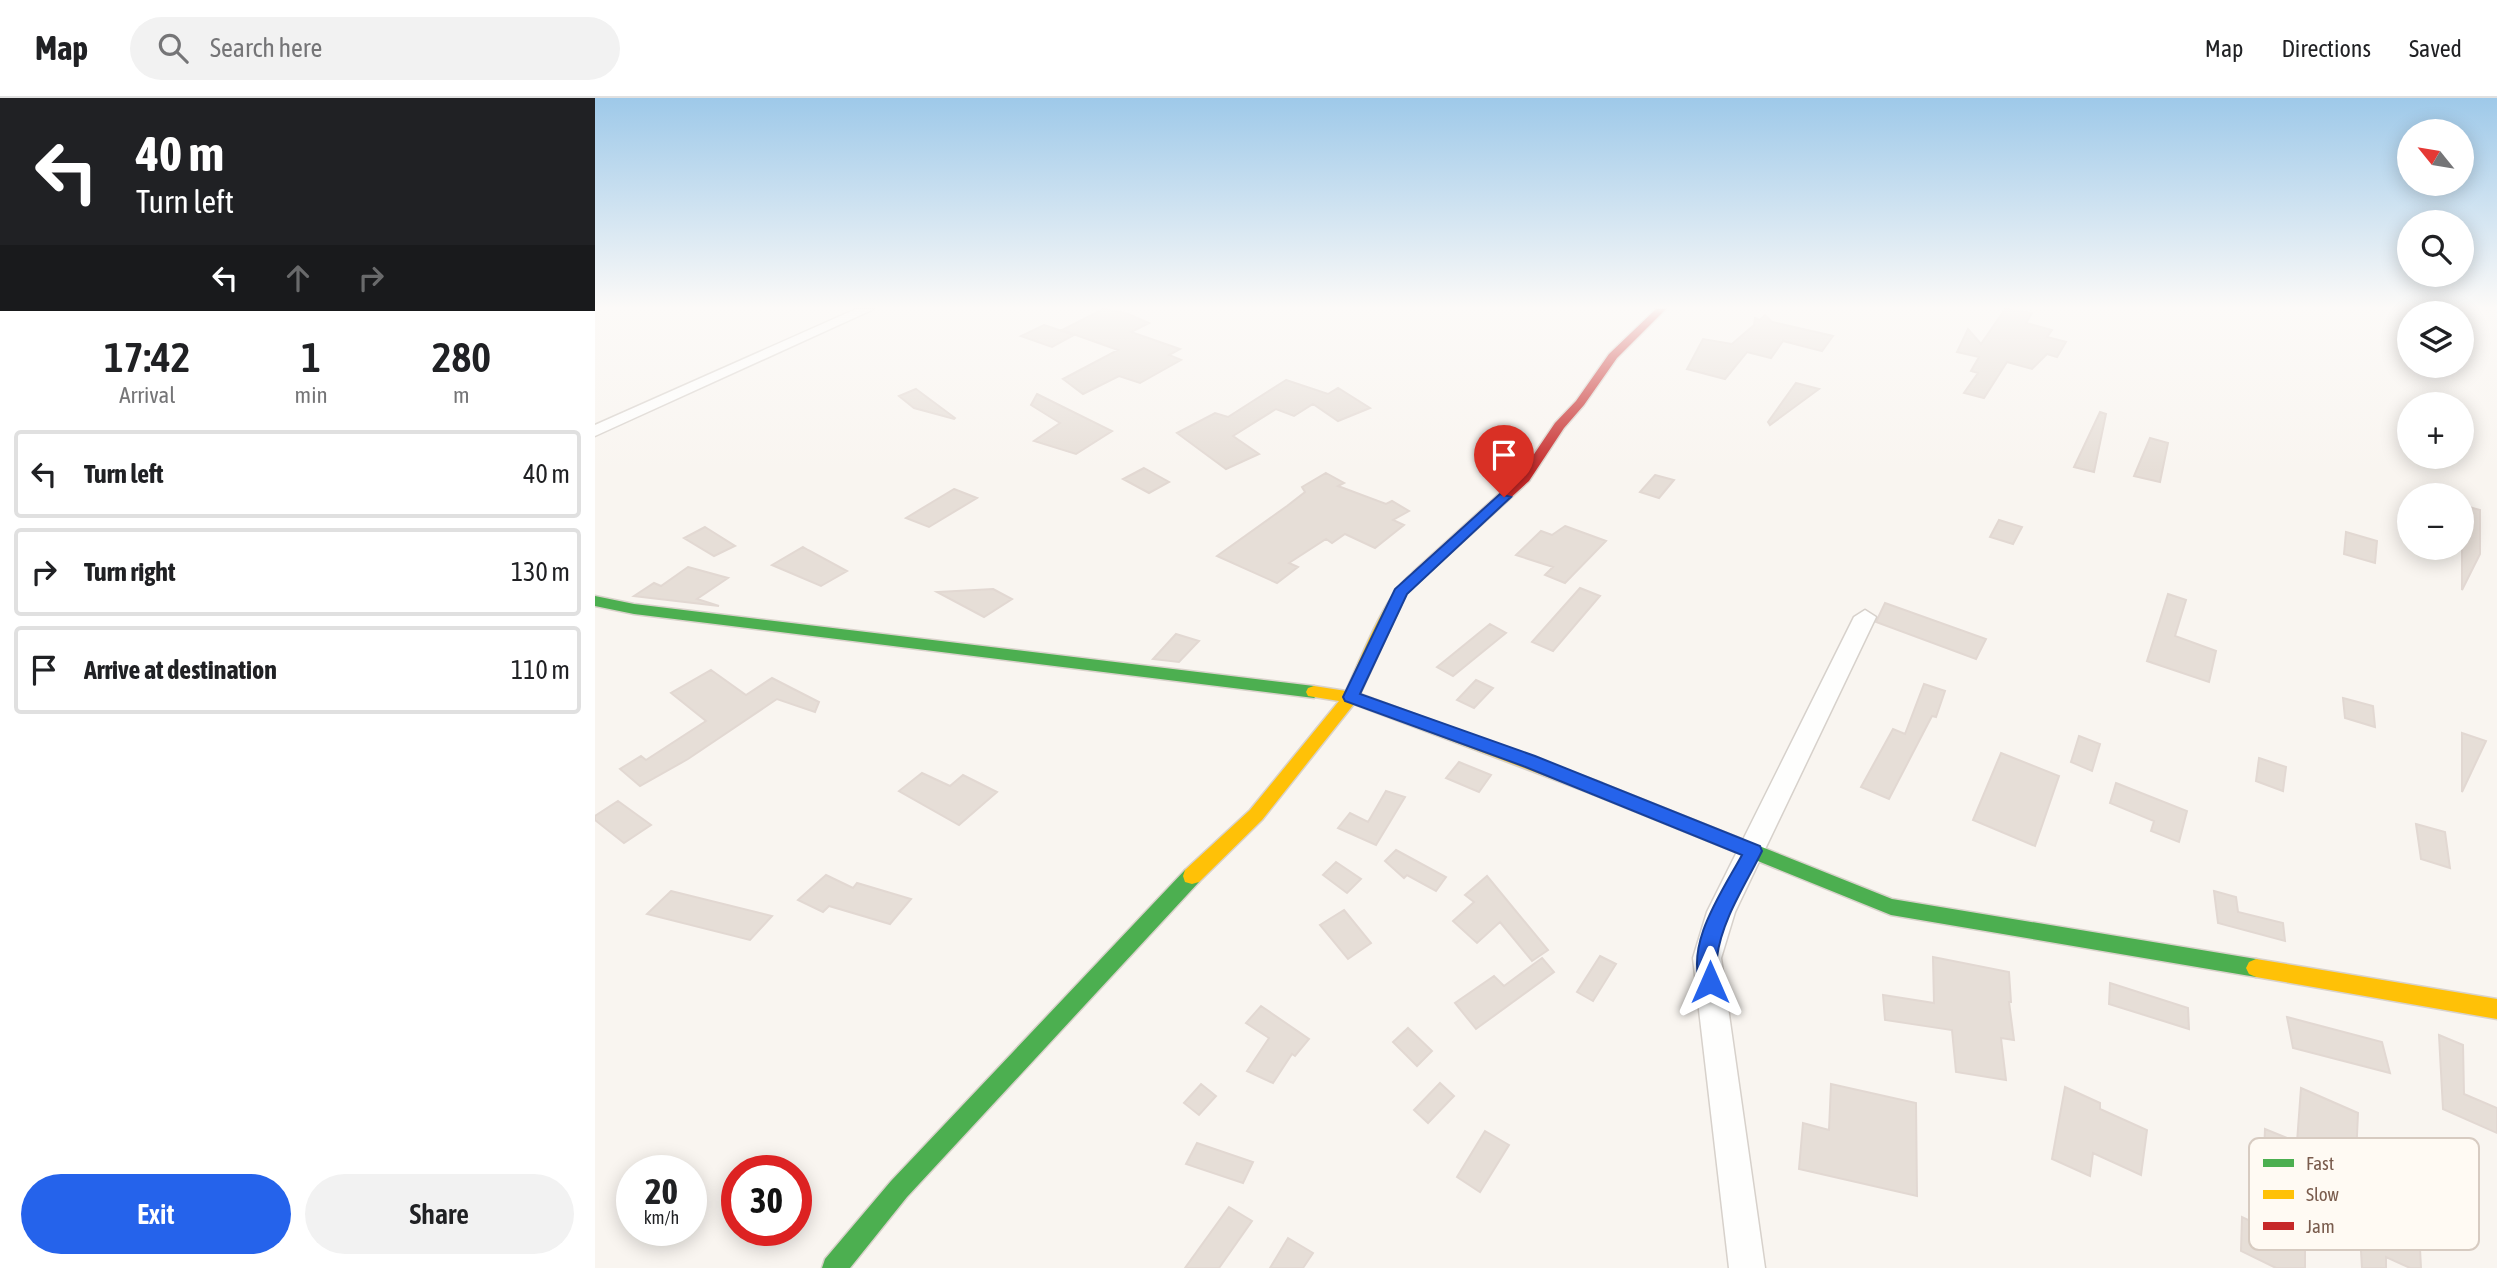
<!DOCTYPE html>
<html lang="en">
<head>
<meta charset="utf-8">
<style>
  :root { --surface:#fff; --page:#f2f2f2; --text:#202124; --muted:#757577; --line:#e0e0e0; --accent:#2563eb }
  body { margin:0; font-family:"Asap Condensed",sans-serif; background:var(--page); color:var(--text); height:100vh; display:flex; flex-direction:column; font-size:26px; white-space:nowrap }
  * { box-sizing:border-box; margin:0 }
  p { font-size:23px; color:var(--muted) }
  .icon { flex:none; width:38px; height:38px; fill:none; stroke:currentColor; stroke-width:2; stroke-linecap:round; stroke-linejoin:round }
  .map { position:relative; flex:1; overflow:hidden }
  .side { display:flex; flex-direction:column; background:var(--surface); width:595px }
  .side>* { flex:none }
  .hud { background:#202124; color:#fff; overflow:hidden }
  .needle { width:46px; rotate:300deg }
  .fabs { position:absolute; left:1802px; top:21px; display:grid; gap:14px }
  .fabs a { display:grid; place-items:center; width:77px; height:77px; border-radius:50%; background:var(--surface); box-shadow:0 4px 18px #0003; font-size:35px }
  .speed { position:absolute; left:21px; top:1057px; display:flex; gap:14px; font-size:35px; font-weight:700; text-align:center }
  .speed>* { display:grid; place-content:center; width:91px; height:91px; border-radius:50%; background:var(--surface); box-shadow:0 4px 18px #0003; line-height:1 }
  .speed small { font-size:18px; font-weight:400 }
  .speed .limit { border:10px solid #d22; background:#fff; color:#111 }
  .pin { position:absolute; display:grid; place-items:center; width:60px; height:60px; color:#fff; margin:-72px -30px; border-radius:50% 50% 50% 0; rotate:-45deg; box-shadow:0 0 7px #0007 }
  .pin .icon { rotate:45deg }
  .me { position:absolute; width:77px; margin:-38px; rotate:0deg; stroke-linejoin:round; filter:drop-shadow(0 0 5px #0008) }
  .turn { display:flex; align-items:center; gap:24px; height:147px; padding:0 21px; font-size:32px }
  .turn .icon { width:91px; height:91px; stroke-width:2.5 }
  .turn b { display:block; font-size:49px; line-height:60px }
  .lanes { display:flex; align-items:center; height:66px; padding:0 21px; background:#0003; justify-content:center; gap:35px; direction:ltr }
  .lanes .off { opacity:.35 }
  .eta { display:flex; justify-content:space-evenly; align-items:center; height:119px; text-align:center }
  .eta b { font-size:42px; font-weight:600; line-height:49px }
  .cta { display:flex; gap:14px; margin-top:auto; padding:14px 21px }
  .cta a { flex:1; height:80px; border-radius:42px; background:var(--accent); color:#fff; font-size:28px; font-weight:600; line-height:80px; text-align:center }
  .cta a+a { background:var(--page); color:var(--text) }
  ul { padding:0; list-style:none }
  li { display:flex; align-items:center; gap:21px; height:88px; margin:0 14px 10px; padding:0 7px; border:4px solid var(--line); border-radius:7px }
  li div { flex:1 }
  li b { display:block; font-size:26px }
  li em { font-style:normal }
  header { display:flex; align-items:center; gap:42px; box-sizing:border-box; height:98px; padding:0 35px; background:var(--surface); border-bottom:2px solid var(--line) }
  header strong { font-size:33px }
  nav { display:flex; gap:38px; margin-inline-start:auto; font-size:24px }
  .search { width:490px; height:63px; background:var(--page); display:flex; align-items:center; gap:18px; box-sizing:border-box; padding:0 24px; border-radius:38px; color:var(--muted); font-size:26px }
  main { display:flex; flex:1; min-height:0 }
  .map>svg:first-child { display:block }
</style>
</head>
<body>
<header>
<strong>Map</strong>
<div class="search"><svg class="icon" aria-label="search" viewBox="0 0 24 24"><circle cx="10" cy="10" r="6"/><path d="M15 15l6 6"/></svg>Search here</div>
<nav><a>Map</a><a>Directions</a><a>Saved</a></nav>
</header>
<main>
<section class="side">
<div class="hud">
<div class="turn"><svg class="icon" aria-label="left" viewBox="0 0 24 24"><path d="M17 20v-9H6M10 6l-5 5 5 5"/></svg><div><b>40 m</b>Turn left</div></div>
<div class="lanes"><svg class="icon" aria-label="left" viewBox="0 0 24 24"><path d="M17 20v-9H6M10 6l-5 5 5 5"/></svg><svg class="icon off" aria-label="ahead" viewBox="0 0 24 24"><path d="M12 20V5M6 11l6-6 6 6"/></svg><svg class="icon off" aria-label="right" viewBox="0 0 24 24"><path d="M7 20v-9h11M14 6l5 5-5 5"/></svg></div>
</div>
<div class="eta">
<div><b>17:42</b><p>Arrival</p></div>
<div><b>1</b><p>min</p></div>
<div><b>280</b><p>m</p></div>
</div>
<ul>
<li><svg class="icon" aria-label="left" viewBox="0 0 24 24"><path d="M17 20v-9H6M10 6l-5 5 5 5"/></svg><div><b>Turn left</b></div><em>40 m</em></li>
<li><svg class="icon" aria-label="right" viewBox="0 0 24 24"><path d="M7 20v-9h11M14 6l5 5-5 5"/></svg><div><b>Turn right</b></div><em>130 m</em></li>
<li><svg class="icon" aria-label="arrive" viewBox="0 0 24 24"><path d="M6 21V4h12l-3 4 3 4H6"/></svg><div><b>Arrive at destination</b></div><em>110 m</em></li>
</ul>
<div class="cta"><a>Exit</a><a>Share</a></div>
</section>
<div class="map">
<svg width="1902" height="1170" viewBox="0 0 1902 1170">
  <rect width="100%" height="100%" fill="#f9f5f0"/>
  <path fill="#e6ded7" stroke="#e2d8d2" stroke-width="2" d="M508,211L531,215L554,225L536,234L585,251L574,257L586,262L545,285L524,278L488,296L468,281L523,252L467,232Z
    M1410,211L1437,215L1431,225L1457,232L1452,239L1471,244L1462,259L1452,256L1437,271L1412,264L1389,300L1369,295L1383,275L1376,273L1384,259L1362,254L1373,231L1386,246Z
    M1170,217L1177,224L1238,238L1227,253L1188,243L1176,260L1152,254L1130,281L1092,271L1108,241L1137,246L1159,227L1160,220L1165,222Z
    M449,227L479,237L457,249L426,238Z
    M691,282L733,296L743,290L775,310L743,323L718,306L699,318L681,311L638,338L664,356L631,371L582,335L620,315L633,319Z
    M1201,285L1224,291L1175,327L1173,324Z
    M321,291L360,320L359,321L319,310L304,298Z
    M442,296L517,333L481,356L439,343L465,325L436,307Z
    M1505,314L1511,316L1499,374L1479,369Z
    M1555,340L1573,345L1565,384L1539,378Z
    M549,370L574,384L554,395L528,381Z
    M731,375L749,385L743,388L791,406L797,403L814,413L798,422L809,427L780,450L750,436L737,445L731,441L694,465L703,469L682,485L622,458L692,408L710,394L707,389Z
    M1060,377L1079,382L1064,400L1045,394Z
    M359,391L382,400L334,429L311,420Z
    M1867,407L1885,412V456L1867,492Z
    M1404,422L1427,429L1418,446L1395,439Z
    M970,428L1011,443L970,485L950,477L958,469L921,457L946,433L957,437Z
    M110,429L140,448L119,458L89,440Z
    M1751,434L1782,443L1780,465L1749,456Z
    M208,449L213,452L252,473L226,488L177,467Z
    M93,469L133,480L102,501L124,508L39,498L59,485L66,488Z
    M985,490L1005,498L958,553L937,544Z
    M398,491L417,501L389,519L342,494Z
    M1573,496L1591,502L1580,538L1621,553L1614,584L1552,563Z
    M1290,505L1391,541L1381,561L1281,524Z
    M895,526L911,535L858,578L842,569Z
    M581,536L604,543L584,564L558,561Z
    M116,572L151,597L177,580L224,604L220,614L182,601L93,661L45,688L25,671L46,658L51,662L111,623L76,595Z
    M881,582L898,590L879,610L862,602Z
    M1329,586L1350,593L1341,619L1337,618L1294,701L1266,689L1298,631L1310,636Z
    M1748,600L1778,608L1780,629L1750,620Z
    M1867,635L1891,643L1867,694Z
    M1484,638L1505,646L1497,673L1476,664Z
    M1406,655L1464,678L1440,748L1378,722Z
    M1664,660L1691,669L1688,693L1661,683Z
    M864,664L896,677L884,694L851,680Z
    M327,675L355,688L368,677L402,694L364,727L304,693Z
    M1521,685L1592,713L1584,744L1556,733L1559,723L1515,705Z
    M791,693L810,699L781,747L743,730L755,715L773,724Z
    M23,703L56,727L29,745L0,722V718Z
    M1821,726L1850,734L1855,770L1826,761Z
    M801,752L851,779L841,793L812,777L809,780L790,763Z
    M741,764L766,781L752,795L728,777Z
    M231,777L258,790L262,785L316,801L295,826L234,808L228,814L203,802Z
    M892,778L953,852L937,863L905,824L882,845L858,823L879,804L870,797Z
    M76,793L177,818L155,842L52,816Z
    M1619,793L1641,799L1643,814L1688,825L1690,843L1623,825Z
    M749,812L776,845L753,861L725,827Z
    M1005,858L1021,866L998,903L982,894Z
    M1338,859L1414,874L1416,904H1414L1419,942L1406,940L1411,982L1361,974L1357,932L1290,922L1288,897L1339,905Z
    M947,860L959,874L881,931L860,905L899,878L909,888Z
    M1515,885L1593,910L1594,931L1514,906Z
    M666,908L714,941L700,958L697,956L678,985L652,973L674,940L651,925Z
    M1692,919L1787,944L1795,975L1698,950Z
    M813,930L837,953L822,968L798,944Z
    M1844,937L1868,947L1869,996L1902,1010V1035L1848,1011Z
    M845,985L859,998L833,1025L819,1012Z
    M606,986L621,998L604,1017L589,1005Z
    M1236,986L1321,1005L1322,1098L1204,1071L1208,1025L1234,1032Z
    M1470,989L1505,1005V1011L1552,1032L1546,1077L1498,1055L1495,1078L1457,1061Z
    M1706,990L1763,1015L1761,1059L1763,1060V1087L1823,1113L1826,1170H1815L1791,1159V1170H1767L1765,1136L1710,1112V1170H1681L1646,1153L1647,1119L1666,1128L1670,1031L1702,1044Z
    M890,1033L914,1047L885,1094L862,1079Z
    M602,1045L658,1064L648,1085L591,1066Z
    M634,1109L657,1123L624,1170H590Z
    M693,1140L718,1155L708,1170H675Z"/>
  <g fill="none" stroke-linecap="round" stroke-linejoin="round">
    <defs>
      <path id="street" d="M261,211H279L0,338V327Z
        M1270,512L1281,519L1140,814L1126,860L1170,1170H1134L1098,860L1112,814L1259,519Z"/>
      <path id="fast" d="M0,498L39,506L719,588L727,594L719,600L39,516L0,508Z
        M1001,683L1297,801L1661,861L1668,864L1671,870L1668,876L1661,879L1296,817L995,695L992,690L995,685Z
        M597,770L604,772L606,778L604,784L312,1099L255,1170H227L230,1161L296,1083L590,772Z"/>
      <path id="slow" d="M823,473L830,477L811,496L765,596L1007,685L1010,690L1007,695L1001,697L995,695L759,606L667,722L604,784L597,786L590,784L588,778L590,772L655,712L744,603L713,598L711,594L713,590L719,588L751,593C764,565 796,481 823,473Z
        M1661,861L1902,901V921L1661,879L1654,876L1651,870L1654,864Z"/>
      <path id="jam" d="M1061,211H1071L1022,260L989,307L969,330L934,383L828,480H818L816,477L818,474L925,377L960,325L981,303L1014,256Z"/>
    </defs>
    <use href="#street" stroke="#d7d1cb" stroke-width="3"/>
    <use href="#fast" stroke="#d9d2cb" stroke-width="3"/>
    <use href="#slow" stroke="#d9d2cb" stroke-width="3"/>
    <use href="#jam" stroke="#d9d2cb" stroke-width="3"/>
    <use href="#street" fill="#fefefd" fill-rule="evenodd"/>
    <use href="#fast" fill="#4caf50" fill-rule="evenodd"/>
    <use href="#slow" fill="#ffc107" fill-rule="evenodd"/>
    <use href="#jam" fill="#c62828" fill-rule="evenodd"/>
  </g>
  <linearGradient id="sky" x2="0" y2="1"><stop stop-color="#9ec9e9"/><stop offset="0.56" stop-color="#fcfaf8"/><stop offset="1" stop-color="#fcfaf8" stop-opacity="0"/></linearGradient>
  <rect width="1902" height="374" fill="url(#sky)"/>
  <path fill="#2563eb" stroke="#184099" stroke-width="2" d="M905,396L916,399L812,496L765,596L940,658L1165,748L1167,753C1151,786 1127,821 1122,859C1120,870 1127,879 1122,891L1115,893L1107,891C1088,848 1127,794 1147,757L928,668L750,603L748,599L800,491Z"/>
  <rect x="1654" y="1040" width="230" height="112" rx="10" fill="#fffaf3" stroke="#d7cbc1" stroke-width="2"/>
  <rect x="1668" y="1061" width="31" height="8" fill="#4caf50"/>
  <rect x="1668" y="1092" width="31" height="9" fill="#ffc107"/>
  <rect x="1668" y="1124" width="31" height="8" fill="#c62828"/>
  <g font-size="19" fill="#7a5c4d">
    <text x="1711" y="1072">Fast</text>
    <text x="1711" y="1103">Slow</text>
    <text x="1711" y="1135">Jam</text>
  </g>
</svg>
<div class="fabs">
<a><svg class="needle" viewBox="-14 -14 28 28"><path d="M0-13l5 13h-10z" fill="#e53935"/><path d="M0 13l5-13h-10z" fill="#757577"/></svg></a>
<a><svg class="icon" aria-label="search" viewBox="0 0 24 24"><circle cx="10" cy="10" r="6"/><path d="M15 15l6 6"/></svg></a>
<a><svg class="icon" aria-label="layers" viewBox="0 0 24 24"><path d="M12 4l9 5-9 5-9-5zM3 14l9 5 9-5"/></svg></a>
<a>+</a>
<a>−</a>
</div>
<div class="speed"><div>20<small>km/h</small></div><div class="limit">30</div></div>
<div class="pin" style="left:909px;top:399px;background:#d93025"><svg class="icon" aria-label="arrive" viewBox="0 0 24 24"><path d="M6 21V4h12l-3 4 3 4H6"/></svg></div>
<svg class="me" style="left:1115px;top:884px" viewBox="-20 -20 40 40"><path d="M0-17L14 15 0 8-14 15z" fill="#2563eb" stroke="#fff" stroke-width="4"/></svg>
</div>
</main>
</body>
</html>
